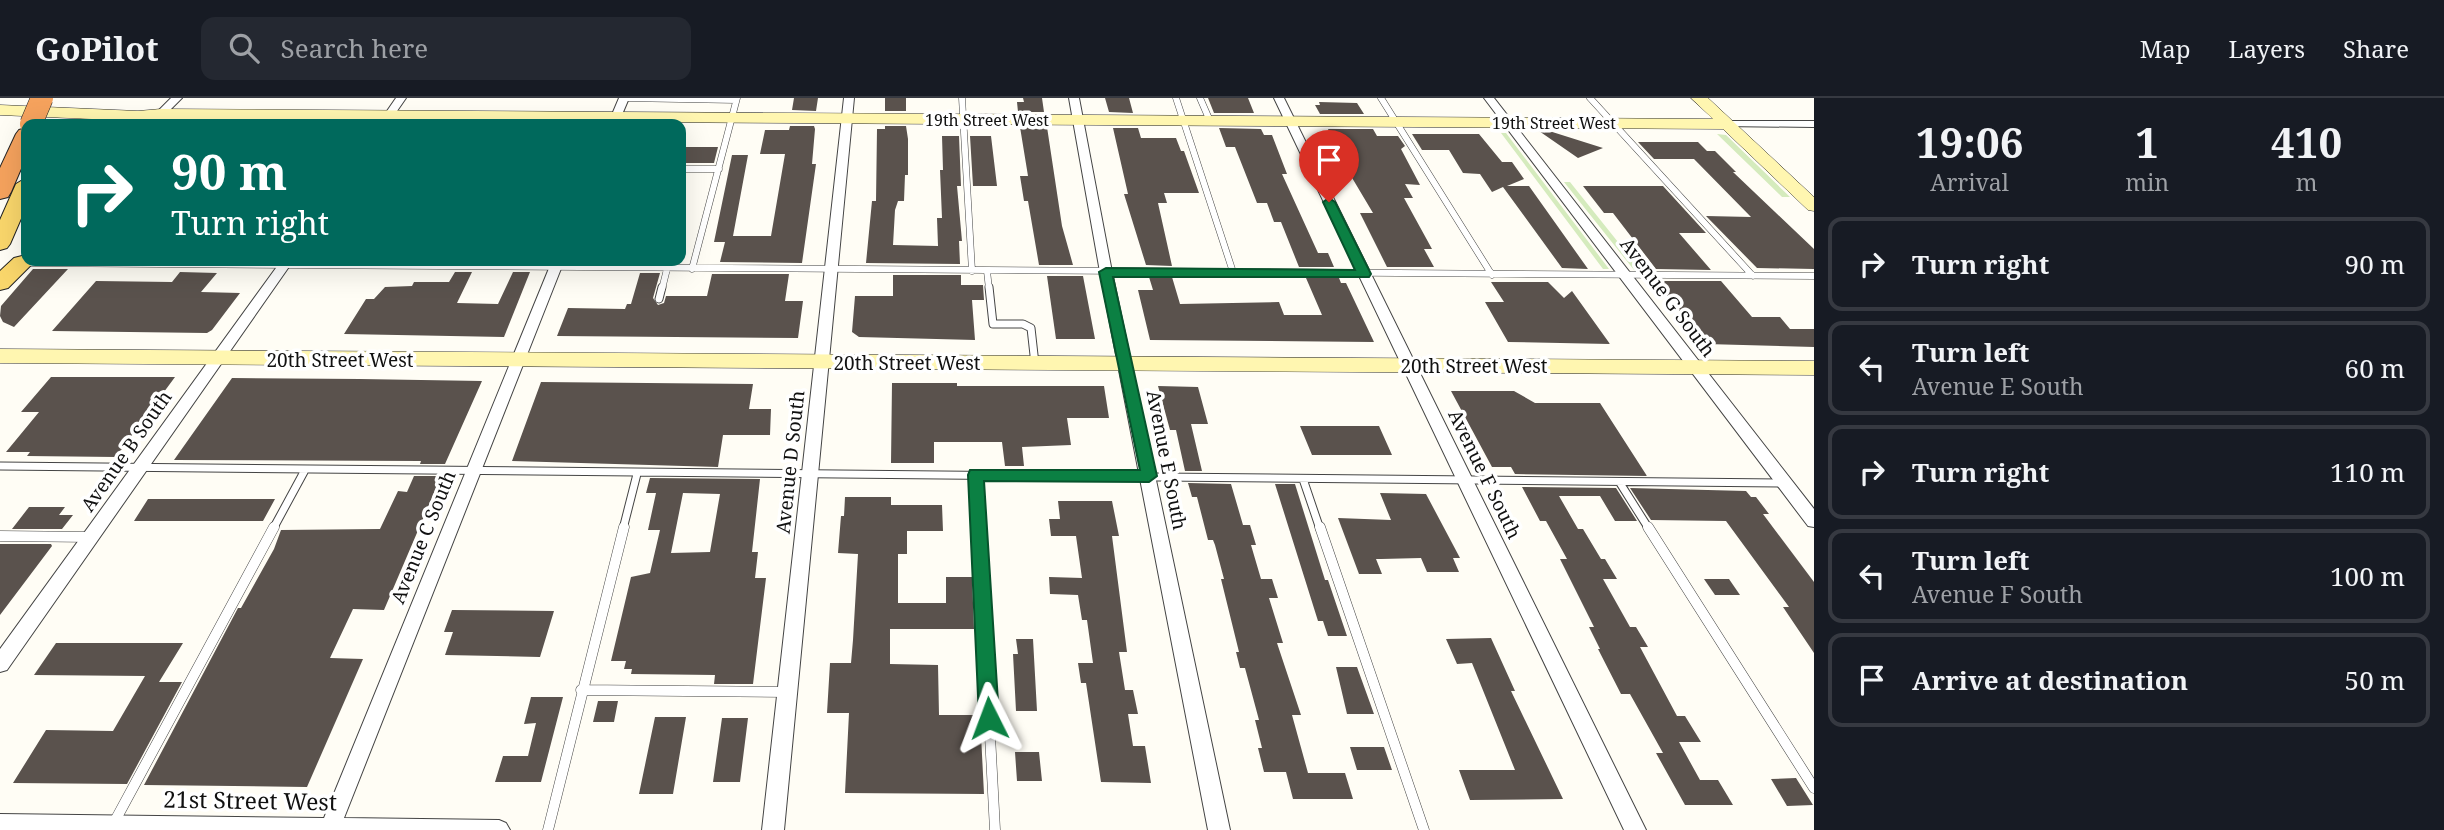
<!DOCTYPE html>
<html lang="en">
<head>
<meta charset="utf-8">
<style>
  :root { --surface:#171b24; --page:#242831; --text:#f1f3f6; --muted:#9ea1a6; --line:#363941 }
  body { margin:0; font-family:"Noto Serif",serif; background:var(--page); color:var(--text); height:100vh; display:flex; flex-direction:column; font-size:26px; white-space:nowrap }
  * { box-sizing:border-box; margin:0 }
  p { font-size:23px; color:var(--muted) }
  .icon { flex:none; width:38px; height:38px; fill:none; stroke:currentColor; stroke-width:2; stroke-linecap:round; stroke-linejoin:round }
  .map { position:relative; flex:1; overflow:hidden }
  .side { display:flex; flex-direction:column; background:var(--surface); width:630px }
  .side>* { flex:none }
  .hud { position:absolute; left:21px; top:21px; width:665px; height:147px; border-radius:14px; box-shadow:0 7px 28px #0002; background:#00695c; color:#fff; overflow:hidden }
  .pin { position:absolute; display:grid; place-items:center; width:60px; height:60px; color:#fff; margin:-72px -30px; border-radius:50% 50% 50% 0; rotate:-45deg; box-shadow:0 0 7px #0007 }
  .pin .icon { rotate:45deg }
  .me { position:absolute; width:77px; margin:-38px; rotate:357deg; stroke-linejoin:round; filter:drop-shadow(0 0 5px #0008) }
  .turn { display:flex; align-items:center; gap:24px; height:147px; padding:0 35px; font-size:32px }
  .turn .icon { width:91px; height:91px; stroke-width:2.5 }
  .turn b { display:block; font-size:49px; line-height:60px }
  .eta { display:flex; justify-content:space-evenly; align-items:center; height:119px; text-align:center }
  .eta b { font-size:42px; font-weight:700; line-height:49px }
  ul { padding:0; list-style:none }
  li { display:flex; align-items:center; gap:21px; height:94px; margin:0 14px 10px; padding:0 21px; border:4px solid var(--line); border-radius:14px }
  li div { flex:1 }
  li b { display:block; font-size:26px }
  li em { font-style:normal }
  header { display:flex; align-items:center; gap:42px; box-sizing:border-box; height:98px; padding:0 35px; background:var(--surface); border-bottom:2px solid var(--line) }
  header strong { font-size:33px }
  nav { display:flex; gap:38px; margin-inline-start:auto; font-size:24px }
  .search { width:490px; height:63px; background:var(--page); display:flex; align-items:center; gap:18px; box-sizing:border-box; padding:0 24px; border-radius:14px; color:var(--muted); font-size:26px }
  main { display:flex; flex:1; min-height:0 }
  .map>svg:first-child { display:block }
</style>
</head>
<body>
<header>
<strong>GoPilot</strong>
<div class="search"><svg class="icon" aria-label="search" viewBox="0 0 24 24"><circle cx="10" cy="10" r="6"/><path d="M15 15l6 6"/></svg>Search here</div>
<nav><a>Map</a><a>Layers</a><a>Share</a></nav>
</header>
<main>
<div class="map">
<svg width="1814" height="732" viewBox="0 0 1814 732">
  <rect width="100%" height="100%" fill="#fffdf5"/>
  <path fill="#d5ebbd" d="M1501,35H1506L1609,171H1603Z
    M1717,36L1726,37L1790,99H1782Z
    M1564,84H1570L1642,174L1634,172Z"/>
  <path fill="#5a524d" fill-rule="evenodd" d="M794,0H818L816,13L792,12Z
    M885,0H906V13H885Z
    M1023,0H1042L1044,14H1018L1017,4H1024Z
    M1105,0H1129L1133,15L1109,14Z
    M1208,0H1248L1254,15H1214Z
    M1319,4L1357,5L1364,16H1320L1315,7H1320Z
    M790,28H814L815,31L812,66H816L802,165L720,164L725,144H714L732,57H748L733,138H771L785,56H760L765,32H789Z
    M885,28H906L908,41V77H905L904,103H898L895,112L893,147L938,148L937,120H942L940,72H943L942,38H959L961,88H957L962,143H959L960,166L866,165L872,103H876L877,31H885Z
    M1020,29H1047L1062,128L1073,167H1039L1028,103H1024L1020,78H1028Z
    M1113,30H1138L1141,40H1176L1181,53H1184L1199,95H1164L1167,105H1158L1172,168L1146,167L1124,96H1128Z
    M1219,30L1261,31L1264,37H1272L1287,76H1282L1318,155H1328L1334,169H1299L1281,124H1274L1267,105H1257L1235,49H1226Z
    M1328,31H1373L1377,38H1398L1405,48L1401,51L1420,87L1405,86L1413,100H1404L1432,151H1424L1434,169H1387L1360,115H1373L1345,68Z
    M1546,32L1603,50L1578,60L1539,33Z
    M1412,36H1479L1502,64H1512L1524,81L1507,88H1529L1588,171L1562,170L1503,89L1492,94L1480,76L1463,75L1449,52H1422Z
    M970,38H991L997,88H973Z
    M1638,44H1698L1707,53H1715L1736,74H1733L1814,151V171L1757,170L1706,118L1751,119L1694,61H1654Z
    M681,49H718L714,65H681Z
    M1583,88H1663L1706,135H1679L1711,172L1656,171L1613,115H1604Z
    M33,171H68L14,229L3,224L0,218L1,208Z
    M180,174L217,175L201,194L240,195L212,232L207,235L52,233L96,183L172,184Z
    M455,174H472L457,205L498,206L513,174H530L504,239L344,236L366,201H374L385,189L412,188L414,184H449Z
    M640,175H660L653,200L658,207L664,205L666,198H707L712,176H789L785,203H803L798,240L557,238L568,210L625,211L627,206H631Z
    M893,177H961V187H983L984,202H972L975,242L859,239L852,234L855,198H893Z
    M1047,178H1083L1095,241H1056Z
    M1149,179H1172L1180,206L1279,204L1284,217H1322L1306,180H1339L1341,185H1346L1374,244L1150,242L1138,192H1153Z
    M1655,183H1721L1752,219H1780L1790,231H1814V249L1706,246Z
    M1491,184H1548L1564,200L1572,193L1610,246L1508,244L1485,204H1504Z
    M51,279H175L116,359L27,358L30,354H6L39,314H21Z
    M232,280L360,281L482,283L445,366H420L421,363L174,362Z
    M541,284L753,286L749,311H771L770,337H723L718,369L512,363Z
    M892,285H957V288H1104L1109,320H1067L1071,347L1022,349L1024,368H1005L1002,344H934V365H891Z
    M1158,288L1198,289L1208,326H1191L1202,373H1185L1176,332H1170Z
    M1451,293H1514L1535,305H1600L1647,378L1515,376L1511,369H1492Z
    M1300,328H1379L1392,357H1312Z
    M414,378H440V381L384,512L353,511L330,560L363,561L307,689L144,687L238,510H241L274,451L281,432L380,431L398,393L407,394Z
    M650,380L760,381L752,454H758L755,480H766L753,586H714L715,577L631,576L632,571H624L626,563H611L631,479L650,475L660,432H648L656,395H646ZM683,395L720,396L710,454L671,455Z
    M1188,385L1231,386L1243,427H1250L1256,447H1251L1261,481H1272L1278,500H1269L1283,545H1277L1301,617H1292L1308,675H1345L1353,701H1293L1286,674H1264L1258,650H1262L1255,622H1259L1245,570H1240L1236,554H1239L1221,481H1224L1215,447L1213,442H1208L1197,399H1192Z
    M1275,386H1295L1325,482H1328L1347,538H1328L1323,523H1318Z
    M1522,389L1616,390L1637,423H1615L1600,398H1559L1578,431H1583L1601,461H1605L1617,481H1603L1630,529H1636L1648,549H1640L1677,618H1685L1701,644H1679L1700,682H1718L1733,707H1685L1656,655H1663L1630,596H1621L1598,551H1600L1589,529H1594L1560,461H1567L1546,423H1540Z
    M1630,390L1746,393L1751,399H1756L1769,416H1763L1814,484V555L1783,509H1789L1726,423L1651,422Z
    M1380,395L1426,396L1460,460H1453L1459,474H1427L1421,460L1381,461H1376L1382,476H1359L1338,420L1391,422Z
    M845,399H891V407H942L943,433H907V456H898V505H946V479H972L974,531H890V566L938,567L939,617H980L984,696L845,695L849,615H827L830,565H851L853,542L858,456L838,455L841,418H844Z
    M148,401H275L263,423H134Z
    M1058,403H1112L1119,438H1112L1127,554H1119L1125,592H1133L1138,616H1128L1133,648H1145L1151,685L1101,684L1086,585H1081L1078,565H1093L1087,522H1082L1078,497L1050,496L1049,479L1082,480L1076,438H1051L1049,421H1060Z
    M29,409H65L59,417H73L62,431H12Z
    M0,446H51L52,448L0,517Z
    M1704,481H1729L1740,497H1715Z
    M452,512L554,513L540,559L445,557L453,534H444Z
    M1491,540L1515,593H1511L1563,701L1470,702L1459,672H1515L1472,565L1457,566L1446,541Z
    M1016,541H1033L1037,613H1016L1013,556H1018Z
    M56,545H183L159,584H182L127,686L13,685L46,632L113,633L145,578L34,577Z
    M1336,569H1357L1374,616H1347Z
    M531,599H563L541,684H495L503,658H528L536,625L524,626Z
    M598,603H618L614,624H593Z
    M655,619H686L673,696H639Z
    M722,620H748L740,684H713Z
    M1350,649H1384L1392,672H1357Z
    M1015,654H1039L1042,683H1017Z
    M1796,680L1813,707L1787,708L1771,681Z"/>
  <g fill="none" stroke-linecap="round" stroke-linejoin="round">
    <defs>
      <path id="lane-far2" d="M624,0L736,2
        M962,0L972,173
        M1176,0L1233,174
        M1200,0L1210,23
        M1381,0L1492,177
        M1590,0L1753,178
        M273,26L281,17
        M681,71H719
        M25,165L1814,178
        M692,171L737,0
        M987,173L989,191
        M662,191L667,171"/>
      <path id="lane-far1" d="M989,189L993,226H1023L1031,230L1035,266
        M659,201L662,189
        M0,368L1784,385
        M976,377L979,431
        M1303,381L1320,431
        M1620,385L1649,431
        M273,431L305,372
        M623,431L637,376"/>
      <path id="lane" d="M979,429L995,732
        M1320,429L1424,732
        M1648,429L1814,690
        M0,438L91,439
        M581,592L787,594
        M110,732L274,429
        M548,732L624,429"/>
      <path id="street" d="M171,0H182L156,26H145Z
        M396,0H406L388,26H378Z
        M619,0H629L618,26H608Z
        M844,0H854L784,732H762Z
        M1069,0H1079L1112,174L1230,732H1208L1100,174Z
        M1274,0H1284L1646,732H1624Z
        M1484,0H1494L1814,411V429L1808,428Z
        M1726,23H1814V29L1722,28V24Z
        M281,163H293L7,572L0,574V551Z
        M552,163H564L344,720L499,722L506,725L510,732H0V716L324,720Z"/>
      <path id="secondary" d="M1691,0H1708L1814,99V113L1808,112L1723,31L161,21L138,23L0,17V7L138,13L161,11L1713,21Z
        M0,251L1814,263V277L0,265Z"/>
      <path id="primary" d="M26,80V109L10,146L7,150L0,152V122L16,86Z
        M22,158L33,165L8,190L0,192V173L14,160Z"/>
      <path id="highway" d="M26,30V59L11,94L8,99L0,101V70L16,36L19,32Z"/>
    </defs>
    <use href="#lane-far2" stroke="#444" stroke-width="7"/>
    <use href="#lane-far1" stroke="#444" stroke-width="9"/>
    <use href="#lane" stroke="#444" stroke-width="11"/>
    <use href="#street" stroke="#444" stroke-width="2"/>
    <use href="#secondary" stroke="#333" stroke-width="1"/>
    <use href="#primary" stroke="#222" stroke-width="2"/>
    <use href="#highway" stroke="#222" stroke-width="2"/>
    <use href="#lane-far2" stroke="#fff" stroke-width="6"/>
    <use href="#lane-far1" stroke="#fff" stroke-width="7"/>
    <use href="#lane" stroke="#fff" stroke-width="10"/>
    <use href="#street" fill="#fff" fill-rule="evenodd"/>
    <use href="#secondary" fill="#fff6b0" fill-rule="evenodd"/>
    <use href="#primary" fill="#f9d66b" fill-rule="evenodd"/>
    <use href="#highway" fill="#f5a25d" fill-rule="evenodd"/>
    <defs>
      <path id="highway-bridge" d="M31,26L42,0"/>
    </defs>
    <use href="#highway-bridge" stroke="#222" stroke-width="23" stroke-linecap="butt"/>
    <use href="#highway-bridge" stroke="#f5a25d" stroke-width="22"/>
  </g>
  <path fill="#0b8043" stroke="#07532c" stroke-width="2" d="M1329,100L1335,104L1371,176L1369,179H1113L1157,378L1149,384L984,383L999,620L996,626L989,629L982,626L979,620L968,377L970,372H1140L1099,174L1106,170L1355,172L1323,104Z"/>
  <g text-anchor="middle" stroke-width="7" stroke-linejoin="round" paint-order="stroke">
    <g font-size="16" fill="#111" stroke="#fff">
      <text x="987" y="28">19th Street West</text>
      <text x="1554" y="31">19th Street West</text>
    </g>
    <g font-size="19" fill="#111" stroke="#fff">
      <text transform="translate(1668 199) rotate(53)" y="7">Avenue G South</text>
      <text x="340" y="269">20th Street West</text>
      <text x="907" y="272">20th Street West</text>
      <text x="1474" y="275">20th Street West</text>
      <text transform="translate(126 353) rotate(-55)" y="7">Avenue B South</text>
      <text transform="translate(1167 362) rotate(79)" y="7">Avenue E South</text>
      <text transform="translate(790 364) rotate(-84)" y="7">Avenue D South</text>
      <text transform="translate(1485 376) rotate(64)" y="7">Avenue F South</text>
      <text transform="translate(423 439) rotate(-68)" y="7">Avenue C South</text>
    </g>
    <g font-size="23" fill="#111" stroke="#fff">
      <text transform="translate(250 703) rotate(1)" y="8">21st Street West</text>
    </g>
  </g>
</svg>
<div class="pin" style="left:1329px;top:104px;background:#d93025"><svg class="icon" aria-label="arrive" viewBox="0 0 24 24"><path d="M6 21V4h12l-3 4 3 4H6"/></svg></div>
<svg class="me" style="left:989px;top:620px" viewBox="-20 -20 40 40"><path d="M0-17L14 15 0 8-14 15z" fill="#0b8043" stroke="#fff" stroke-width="4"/></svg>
<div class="hud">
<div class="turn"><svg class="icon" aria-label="right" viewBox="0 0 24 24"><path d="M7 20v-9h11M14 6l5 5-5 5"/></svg><div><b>90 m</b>Turn right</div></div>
</div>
</div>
<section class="side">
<div class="eta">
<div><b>19:06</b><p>Arrival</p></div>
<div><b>1</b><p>min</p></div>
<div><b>410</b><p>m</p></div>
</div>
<ul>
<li><svg class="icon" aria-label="right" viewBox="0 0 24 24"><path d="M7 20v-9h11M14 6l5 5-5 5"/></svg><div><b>Turn right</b></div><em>90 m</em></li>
<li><svg class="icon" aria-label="left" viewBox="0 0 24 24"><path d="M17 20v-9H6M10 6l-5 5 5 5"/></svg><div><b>Turn left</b><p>Avenue E South</p></div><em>60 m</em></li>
<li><svg class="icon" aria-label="right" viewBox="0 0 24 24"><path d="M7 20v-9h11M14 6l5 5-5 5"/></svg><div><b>Turn right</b></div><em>110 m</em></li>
<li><svg class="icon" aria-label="left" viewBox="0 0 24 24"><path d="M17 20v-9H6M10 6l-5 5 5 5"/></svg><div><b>Turn left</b><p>Avenue F South</p></div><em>100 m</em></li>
<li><svg class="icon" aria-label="arrive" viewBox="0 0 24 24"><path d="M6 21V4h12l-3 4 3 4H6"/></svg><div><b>Arrive at destination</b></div><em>50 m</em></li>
</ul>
</section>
</main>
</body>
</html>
